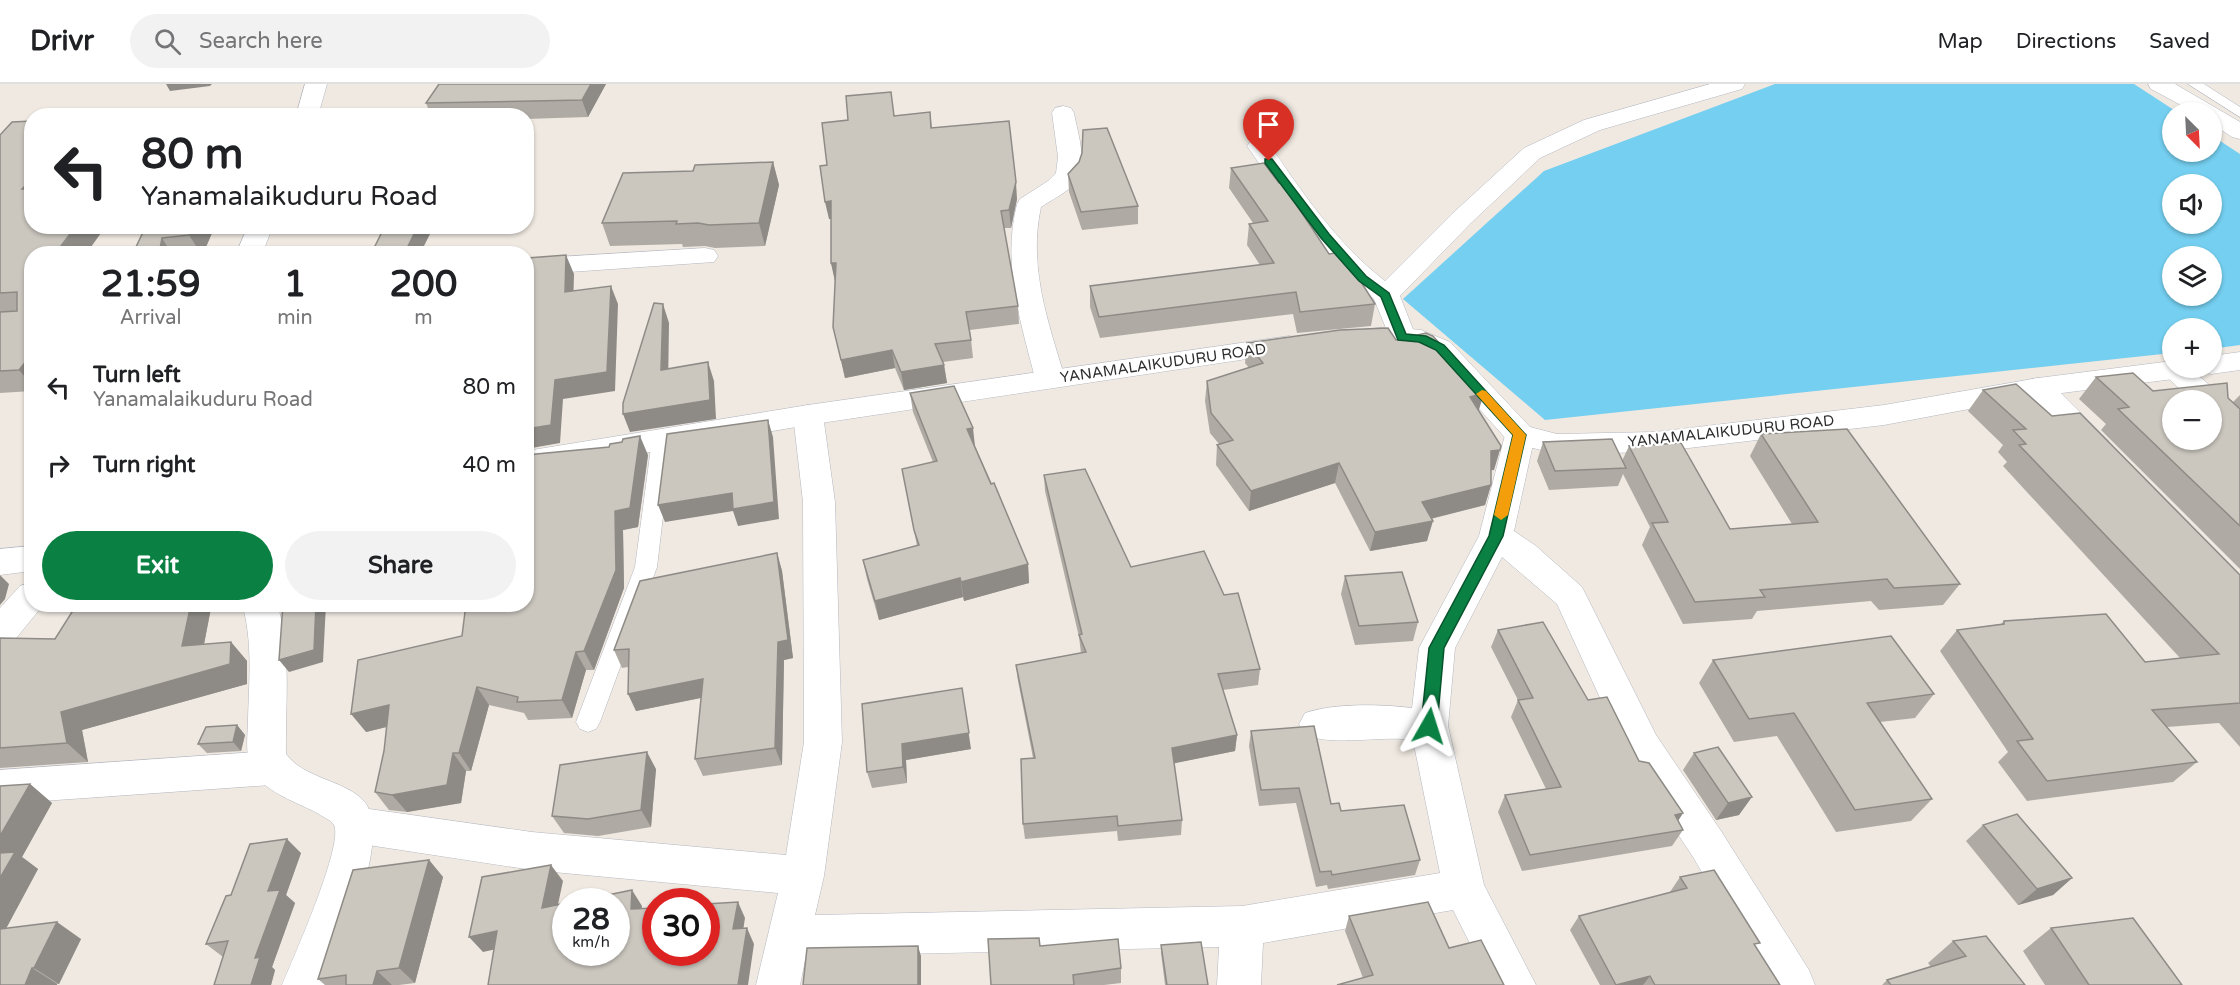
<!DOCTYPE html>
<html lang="en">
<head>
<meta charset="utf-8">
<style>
  :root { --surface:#fff; --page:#f2f2f2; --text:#202124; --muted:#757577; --line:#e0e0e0; --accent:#0b8043 }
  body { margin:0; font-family:"Varela Round",sans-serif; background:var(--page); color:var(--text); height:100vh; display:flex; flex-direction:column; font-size:22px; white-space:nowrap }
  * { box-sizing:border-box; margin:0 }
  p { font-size:20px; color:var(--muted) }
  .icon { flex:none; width:33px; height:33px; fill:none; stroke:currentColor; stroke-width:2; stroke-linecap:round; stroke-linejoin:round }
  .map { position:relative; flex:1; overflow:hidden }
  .sheet { position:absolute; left:24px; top:162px; width:510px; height:366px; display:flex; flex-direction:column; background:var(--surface); border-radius:24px; box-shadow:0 2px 4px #0004 }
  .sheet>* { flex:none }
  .guide { position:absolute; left:24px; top:24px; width:510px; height:126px; border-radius:24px; box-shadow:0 2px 4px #0004; background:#fff; color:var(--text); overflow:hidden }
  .needle { width:39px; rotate:156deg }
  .buttons { position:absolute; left:2162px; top:18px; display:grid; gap:12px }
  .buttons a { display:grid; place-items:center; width:60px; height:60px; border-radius:50%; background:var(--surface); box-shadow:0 2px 4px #0004; font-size:30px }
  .speed { position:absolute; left:552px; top:804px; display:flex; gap:12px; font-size:30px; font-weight:700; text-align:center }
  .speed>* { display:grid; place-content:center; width:78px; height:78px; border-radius:50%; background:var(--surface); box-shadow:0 2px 4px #0004; line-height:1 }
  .speed small { font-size:15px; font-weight:400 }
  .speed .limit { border:9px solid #d22; background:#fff; color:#111 }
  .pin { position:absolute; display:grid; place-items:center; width:51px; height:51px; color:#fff; margin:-62px -26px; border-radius:50% 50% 50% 0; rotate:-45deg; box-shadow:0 0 6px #0007 }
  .pin .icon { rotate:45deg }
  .me { position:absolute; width:66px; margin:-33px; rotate:6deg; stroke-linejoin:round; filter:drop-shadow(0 0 4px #0008) }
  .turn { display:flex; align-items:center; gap:21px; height:126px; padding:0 18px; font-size:27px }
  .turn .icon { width:78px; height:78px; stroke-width:2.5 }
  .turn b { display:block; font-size:42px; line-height:51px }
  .eta { display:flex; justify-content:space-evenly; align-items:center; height:102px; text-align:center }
  .eta b { font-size:36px; font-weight:700; line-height:42px }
  .action { display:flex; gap:12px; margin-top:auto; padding:12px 18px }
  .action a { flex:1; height:69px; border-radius:36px; background:var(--accent); color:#fff; font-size:24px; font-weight:700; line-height:69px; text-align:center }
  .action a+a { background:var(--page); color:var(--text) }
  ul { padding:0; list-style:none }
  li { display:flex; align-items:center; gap:18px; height:78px; padding:0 18px }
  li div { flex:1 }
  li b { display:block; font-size:22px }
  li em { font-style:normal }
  header { display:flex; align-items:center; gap:36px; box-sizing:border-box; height:84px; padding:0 30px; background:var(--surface); border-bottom:2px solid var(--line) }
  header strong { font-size:28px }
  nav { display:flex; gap:33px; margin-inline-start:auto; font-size:21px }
  .search { width:420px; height:54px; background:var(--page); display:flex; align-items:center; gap:15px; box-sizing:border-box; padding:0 21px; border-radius:33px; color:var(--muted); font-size:22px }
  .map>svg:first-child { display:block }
</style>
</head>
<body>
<header>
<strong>Drivr</strong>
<div class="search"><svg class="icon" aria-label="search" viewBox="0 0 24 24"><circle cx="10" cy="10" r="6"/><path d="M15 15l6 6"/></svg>Search here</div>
<nav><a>Map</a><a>Directions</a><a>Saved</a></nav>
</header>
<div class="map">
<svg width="2240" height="901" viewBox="0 0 2240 901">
  <rect width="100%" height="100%" fill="#efe9e1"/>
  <path fill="#75cff0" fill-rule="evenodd" d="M1775,0H2134L2177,28H2172V68H2211V51L2240,70V261L2211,265V244H2172V269L1545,336L1403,215L1544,87ZM2211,100V140H2172V100ZM2211,172V212H2172V172Z"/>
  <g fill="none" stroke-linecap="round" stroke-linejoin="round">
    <defs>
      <path id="lane" d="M2188,0H2204L2240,23V33Z
        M662,349L669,351L672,356L657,483L600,638L596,645L588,648L580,645L576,638L635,483L652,356L655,351Z"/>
      <path id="street" d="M1710,0H1745L1742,5L1600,46L1540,74L1471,139L1400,212L1416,253L1412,259L1402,262L1392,259L1374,215L1340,185L1307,148L1247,62L1251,57L1259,55L1267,57C1302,108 1336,159 1385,197L1453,129L1524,64L1584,36Z
        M2148,0H2175L2240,38V55L2232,53L2211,39V28H2194L2151,5Z
        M1063,22L1071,24L1074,29C1078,51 1090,83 1072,102C1063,111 1051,116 1041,123C1028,182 1048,238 1065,294L1060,301L1050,303L1040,301L1035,294C1020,236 1002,180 1017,120L1020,115L1048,97L1056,89L1058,73L1052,29L1055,24Z
        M705,164L714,166L718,172L714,178L526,191V175Z
        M2172,277V284H2189L2219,309L2224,316L2219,323L2211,325V316H2191L2160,286L2164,279Z
        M2038,294L2048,296L2107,355L2111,362L2107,369L2096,372L2085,369L2028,310L2023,303L2028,296Z
        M808,321L819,324L823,331L835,418L842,658L824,792L815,831L1242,822L1440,789L1413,656C1378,651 1338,663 1305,651L1299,640L1305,629C1334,619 1381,620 1412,624L1419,564L1479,452L1505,351L1509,344L1520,341L1531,344L1535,351L1514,447L1536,462L1582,503L1656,651L1721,747L1809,886L1815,901H1768L1693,773L1628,675L1557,520L1502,473L1455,564L1448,642L1484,801L1536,901H1491L1453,826L1263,859L1261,901H1217L1219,863L806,872L800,901H756L778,809L532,786L355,759L341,754L335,741L341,728L355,723L532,748L786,771L804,658L803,418L793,331L797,324Z
        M32,462V487L0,491V465Z
        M32,498V520H44L13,558L0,562V524L20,502Z
        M271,667L285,672L290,684L285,696L271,701L0,720V686Z"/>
      <path id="secondary" d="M305,0H327L318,32H296Z
        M248,142H273L262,170H236Z
        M1390,243L1421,246L1450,258L1530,343L1557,350L1655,348L1884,321L2038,294L2172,277V284H2211V272L2240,268V286L2211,290L2202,288L2190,293L2038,312L1884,341L1655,368L1557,370L1509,358L1430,270C1398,255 1371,268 1340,260L1336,254L1340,248Z
        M1290,252L1300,255L1304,261L1300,267L808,341L526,389V367L808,321Z
        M242,520H277C292,565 285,624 286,670C304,694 339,695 361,714C397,745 341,864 326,901H282C292,877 344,761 334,741C331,736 323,733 319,730C292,715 254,707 248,671C246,660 248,646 248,635C249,598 253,556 242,520Z"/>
    </defs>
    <use href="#lane" stroke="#b4b7c1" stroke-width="1"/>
    <use href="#street" stroke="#b4b7c1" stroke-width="1"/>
    <use href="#secondary" stroke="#b4b7c1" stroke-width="1"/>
    <use href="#lane" fill="#fff" fill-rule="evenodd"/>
    <use href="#street" fill="#fff" fill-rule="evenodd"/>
    <use href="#secondary" fill="#fff" fill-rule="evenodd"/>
  </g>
  <path fill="#afaba4" d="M606,0L588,33L526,35V32H431L426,19Z
    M930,28L932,44L1017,115L1011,144H1004L1018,222L1019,240L970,246L973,274L943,278L944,281L947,299L904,306L895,284L845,294L833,243L835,197L831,179V135H829L827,81L848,36Z
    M0,51L32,170V307L0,309Z
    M773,78L779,101L765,162L715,164L705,162L683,163L682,160L610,162L602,139L693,87Z
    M1231,84L1329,170L1375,220L1371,242L1297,249L1293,230L1100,254L1090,223V202L1260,181L1247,161L1249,140L1253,139L1229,104Z
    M1068,90L1138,122V140L1082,146L1069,108Z
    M146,142H215L203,170H123L134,167Z
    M1396,256L1479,327L1494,386H1491V401L1485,421L1431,435L1427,457L1370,467L1335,399L1249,427L1216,381L1217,361L1219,360L1210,349L1205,317L1207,297L1249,284L1245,279L1247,259Z
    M2096,293L2153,307L2240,325V485L2101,346L2106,340L2079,315Z
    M1983,306L2052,332L2240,491V663L2219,639L2167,643L2197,678L2173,698L2027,717L1998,678L2008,668L1940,567L1957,546L2001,540L2004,537L2145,578L2180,574L2003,382L2007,378L1998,368L2003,361L1968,327Z
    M910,309L975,362L1028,480L1029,499L964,517L963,513L879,536L867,495L863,476L917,462L902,385L933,378L913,328Z
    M2240,311V325L2233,318Z
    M1761,350L1960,500L1943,521L1879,526L1871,517L1757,527L1752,535L1683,540L1642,461L1650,443L1623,390L1618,402L1549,406L1537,377L1543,358L1622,377L1629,362L1730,445L1792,440L1750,372Z
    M648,371L638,443L623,446L624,504L594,586H586L572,634L528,636L524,629L489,621L471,687H466L461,719L407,728L389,726L375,708L384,667L387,643L366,648L462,552Z
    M1044,391L1131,483L1224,511L1260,585L1258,601L1223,606L1237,651L1235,667L1174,679L1182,736L1181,751L1118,757L1117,747L1025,755L1023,740L1033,674L1018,597L1016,581L1081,569L1079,553L1045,407Z
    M777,469L782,487L793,574L784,576L782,681L703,692L695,675L701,614L636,627L628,583L622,584L614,566Z
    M1345,492L1418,538L1413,557L1355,561L1341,510Z
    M211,524L204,560L231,558L247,577V600L82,646L88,678L0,684V554L55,555Z
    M1498,546L1588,616L1683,729L1678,737L1683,746L1672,762L1522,787L1498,728L1505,711L1546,705L1511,633L1518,616L1491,563Z
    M1713,576L1934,610L1915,634L1880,638L1932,715L1911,737L1836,748L1777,652L1734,658L1699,599Z
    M862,620L971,665L906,676L907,699L872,704L867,688Z
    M237,641L245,651L241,667L207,669L198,660Z
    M1251,647L1331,720L1420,776L1415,791L1328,805L1327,801L1316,803L1296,719L1259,722L1249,662Z
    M1694,669L1739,731L1716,736L1683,686Z
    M656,685L651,743L598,752L564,749L552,732Z
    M30,700L52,719L22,773L38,785L6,844L81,855L59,900L0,901V702Z
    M1983,741L2072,794L2053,811L2018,821L1966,757Z
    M301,769L286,811L295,819L272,883L275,886L271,901H214L223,873L206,860L231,811Z
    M429,776L443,793L415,899L399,901H325L318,895Z
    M1680,793L1756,863L1780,901H1600L1570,846L1579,832L1671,808H1670Z
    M1349,832L1449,864L1504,901L1363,894L1345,847Z
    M2051,844L2182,901H2045L2023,867Z
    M1953,857L2025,901H1882L1887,896L1931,883L1928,879Z
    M1161,861L1208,901H1165L1161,869Z
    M1040,862L1121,884V899L1104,901H991Z"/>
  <path fill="#8e8b86" d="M166,0H212L210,2L170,7Z
    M591,0H606L588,33L582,16Z
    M773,78L779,101L765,162L759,139Z
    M32,95V117L22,105Z
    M1016,98L1017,115L1011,144L1009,126Z
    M831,117L835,135H829L825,118Z
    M76,142H106L86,170H55Z
    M193,142H215L203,170H201L189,151Z
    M418,142H434L420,170H404Z
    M162,154L172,170H159Z
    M566,171L574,190L573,227L565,208Z
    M831,179H836L835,197Z
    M611,202L618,220L615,307L563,315L560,359L526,365V345Z
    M526,207H530L533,226L526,212Z
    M663,220L669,239L668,304L661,286Z
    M892,266L895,284L845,294L841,276Z
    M31,270H32V301L19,286Z
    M708,278L714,297L716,335L630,348L623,330Z
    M944,281L947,299L904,306L901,288Z
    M1484,309L1478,329L1470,313Z
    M768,336L773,353L779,435L738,442L733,427L665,438L658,421Z
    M973,344L975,362L969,363L967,345Z
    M640,352L648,371L638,443L623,446L624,504L594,586L584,567L615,427Z
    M1500,366L1494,386L1485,387L1491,367Z
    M1339,379L1335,399L1249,427L1251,407Z
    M1491,401L1485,421L1417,438L1422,418Z
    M1433,437L1427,457L1370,467L1375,448Z
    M777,469L782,487L793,574L784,576L782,681L775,664Z
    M1028,480L1029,499L964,517L961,498Z
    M0,491L9,500L5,515L0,521Z
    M960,494L963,513L879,536L875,517Z
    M191,520H208L211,524L200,581L182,562Z
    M316,520H326L323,578L289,588L279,576Z
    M231,558L247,577V600L82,646L88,678L67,659L61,628Z
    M576,568L586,586L572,634L562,616Z
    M703,595L710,612L636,627L628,610Z
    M477,603L489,621L471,687L459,669Z
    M962,604L971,665L906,676L907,699L903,683L902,660Z
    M389,621L402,639L366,648L351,630Z
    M237,641L245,651L241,667L233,658Z
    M1237,651L1235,667L1171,680L1172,664Z
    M647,668L656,685L651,743L641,726Z
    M453,669L466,687L461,719L407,728L392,711Z
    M30,700L52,719L22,773L38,785L0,856V752Z
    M1752,713L1739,731L1716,736L1728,719Z
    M1683,729L1672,746L1675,731Z
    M287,755L301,769L286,811L295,819L272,883L275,886L271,901H251L255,874L268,807Z
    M429,776L443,793L415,899L399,884Z
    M551,781L563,797L554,839L542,824Z
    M2072,794L2053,811L2018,821L2037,805Z
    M632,806L642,822L641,841L631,825Z
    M738,818L745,834L741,860L733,845Z
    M57,838L81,855L59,900L34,884Z
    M747,844L754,860L748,901H738Z
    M497,847L510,862L483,868L469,853Z
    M918,862L921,872V901H918Z
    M32,884L57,900V901H25Z
    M377,887L392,901H373Z
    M1650,892L1643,901H1616Z"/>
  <path fill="#cbc7bf" stroke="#8e8b86" stroke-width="1.5" fill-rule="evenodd" d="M439,0H591L582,16L426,19Z
    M891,8L894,32L930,28L931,44L1009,37L1016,98L1009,126L1001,127L1018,222L966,228L971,256L935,260L944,281L901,288L892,266L841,276L833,243L836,179H831V117L825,118L820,82L827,81L822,39L848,36L846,12Z
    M32,37V95L22,105H32V142H76L55,170H32V270L19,286L0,287V228L17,227V208L0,209V51L12,38Z
    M1107,44L1138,122L1081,128L1068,90L1079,78L1082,69L1083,46Z
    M773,78L759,139L709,141L698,139L676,140L677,137L602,139L623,89L693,87L695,81Z
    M1264,79L1279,99H1282L1329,170L1342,168L1375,220L1300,228L1296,208L1099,233L1090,202L1274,179L1249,140L1268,137L1231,84Z
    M146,142H193L189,151L162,154L159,170H123L134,167Z
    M385,142H418L404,170H371Z
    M566,171L565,208L611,202L607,288L555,296L551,341L526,345V235L530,207H526L527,174Z
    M654,219L663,220L661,286L708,278L710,316L623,330V319Z
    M1388,244L1396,256L1426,249L1433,252L1484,309L1470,313L1501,362L1500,366L1491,367V401L1422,418L1433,437L1375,448L1339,379L1251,407L1217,361L1233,356L1211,329L1207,297L1263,279L1247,259L1340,246Z
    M2133,289L2153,307L2227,299L2228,314L2240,325V442L2118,325L2129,323L2096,293ZM2172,316H2211V356H2172Z
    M2016,300L2052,332L2080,329L2240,491V619L2152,626L2197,678L2047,697L2017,657L2033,655L1957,546L2004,540V537L2106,530L2145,578L2219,570L2019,361L2026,360L2013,346L2026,345L1983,306Z
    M954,302L973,344L967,345L991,400L994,399L1028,480L961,498L960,494L875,517L863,476L919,461L914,446L902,385L937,377L910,309Z
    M768,336L774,418L733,425L732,409L658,421L667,350Z
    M1847,345L1960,500L1894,504L1887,495L1760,506L1765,513L1695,518L1652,439L1668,438L1629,362L1681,359L1730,445L1818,438L1761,350Z
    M640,352L630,424L615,427L616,486L584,567L576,568L562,616L517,618L518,613L477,603L459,669H453L447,701L392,711L375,708L384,667L389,621L351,630L358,576L462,552L466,520H526V371L609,363L610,360L622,358L623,355Z
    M1612,355L1626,384L1555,387L1543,358Z
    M1085,385L1131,483L1204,467L1224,511L1238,509L1260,585L1218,590L1237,651L1172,664L1182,736L1118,742L1117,732L1023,740L1021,675L1035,674L1016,581L1086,568L1079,551L1082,550L1044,391Z
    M777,469L788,556L778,558L775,664L695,675L703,595L628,610L629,565L614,566L640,497Z
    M1402,488L1418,538L1359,542L1345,492Z
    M77,520H115L114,522L121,520H191L182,562L231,558L230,580L61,628L67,659L0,664V554L55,555Z
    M283,520H316L314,566L279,576Z
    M1543,538L1588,616L1607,613L1639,677L1649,679L1683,729L1675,731L1683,746L1530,771L1505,711L1561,703L1518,616L1533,614L1498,546Z
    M1891,552L1934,610L1867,619L1932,715L1855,726L1794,629L1749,635L1713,576Z
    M962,604L969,649L902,660L903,683L867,688L862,620Z
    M237,641L233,658L198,660L206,643Z
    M1314,642L1331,720L1339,719L1341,727L1404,721L1420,776L1332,791L1331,787L1320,788L1299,704L1261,706L1251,647Z
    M1718,663L1752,713L1728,719L1694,669Z
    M647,668L641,726L588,735L552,732L560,681Z
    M30,700L0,752V702Z
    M2017,730L2072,794L2037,805L1983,741Z
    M287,755L268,807L280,806L255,874L260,873L251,901H214L228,857L206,860L226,812L231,811L250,760Z
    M15,768L0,794V769Z
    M429,776L399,884L377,887L373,901H346V891L318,895L353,786Z
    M551,781L542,824L566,819V868H616V818H574L632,806L631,825L656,824V868H706V820L738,818L733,845L747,844L738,901H488L497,847L469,853L482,793Z
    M1714,786L1760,859L1754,860L1780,901H1655L1650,892L1616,901L1579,832L1687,804L1680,793Z
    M1428,818L1449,864L1481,856L1504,901H1337L1373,891L1349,832Z
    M2133,834L2182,901H2089L2051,844Z
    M57,838L34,884H32L25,901H0V845Z
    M1986,852L2025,901H1891L1887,896L1966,872L1953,857Z
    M1039,854L1040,862L1118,855L1121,884L1073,891L1074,901H991L988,855Z
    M1201,858L1208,901H1167L1161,861Z
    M918,862V901H803L807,864Z"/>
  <path fill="#0b8043" stroke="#07532c" stroke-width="1.5" d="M1265,75H1272L1329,150L1366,192L1389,209L1406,250L1426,252L1444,261L1526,351L1503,452L1444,564L1437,642L1434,646L1429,648L1423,646L1421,642L1429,564L1489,452L1513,351L1436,266L1419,258L1398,256L1381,213L1359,197L1321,154L1265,79Z"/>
  <path fill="#f59e0b" d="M1482,306L1486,307L1526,351L1508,431L1501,436L1494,431L1513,351L1478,312L1476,310Z"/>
  <g text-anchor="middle" stroke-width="4.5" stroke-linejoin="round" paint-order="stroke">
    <g font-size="15" fill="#2e2e2e" stroke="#fff">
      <text transform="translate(1163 279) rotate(-8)" y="5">YANAMALAIKUDURU ROAD</text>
      <text transform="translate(1731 347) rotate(-6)" y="5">YANAMALAIKUDURU ROAD</text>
    </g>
  </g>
</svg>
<div class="buttons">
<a><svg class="needle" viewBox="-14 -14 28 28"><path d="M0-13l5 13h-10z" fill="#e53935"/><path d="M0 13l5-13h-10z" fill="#757577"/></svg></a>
<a><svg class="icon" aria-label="sound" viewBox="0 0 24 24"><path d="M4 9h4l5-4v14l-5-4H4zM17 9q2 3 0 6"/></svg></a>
<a><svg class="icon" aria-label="layers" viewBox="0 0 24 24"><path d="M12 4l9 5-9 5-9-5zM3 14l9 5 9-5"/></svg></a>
<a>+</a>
<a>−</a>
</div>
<div class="speed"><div>28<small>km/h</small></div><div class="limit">30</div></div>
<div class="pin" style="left:1269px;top:77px;background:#d93025"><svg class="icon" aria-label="arrive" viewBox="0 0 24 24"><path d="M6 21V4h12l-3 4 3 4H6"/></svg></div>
<svg class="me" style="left:1429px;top:642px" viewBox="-20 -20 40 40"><path d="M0-17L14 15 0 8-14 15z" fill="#0b8043" stroke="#fff" stroke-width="4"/></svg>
<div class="guide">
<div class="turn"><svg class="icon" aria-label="left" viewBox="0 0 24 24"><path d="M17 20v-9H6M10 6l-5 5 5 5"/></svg><div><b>80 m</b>Yanamalaikuduru Road</div></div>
</div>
<section class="sheet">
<div class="eta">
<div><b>21:59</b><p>Arrival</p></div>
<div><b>1</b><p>min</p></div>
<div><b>200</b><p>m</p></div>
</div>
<ul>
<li><svg class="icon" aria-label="left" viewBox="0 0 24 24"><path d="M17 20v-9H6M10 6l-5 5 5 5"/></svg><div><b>Turn left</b><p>Yanamalaikuduru Road</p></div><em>80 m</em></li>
<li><svg class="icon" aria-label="right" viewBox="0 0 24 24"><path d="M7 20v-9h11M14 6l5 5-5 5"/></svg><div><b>Turn right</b></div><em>40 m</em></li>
</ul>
<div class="action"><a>Exit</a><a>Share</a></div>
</section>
</div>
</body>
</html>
